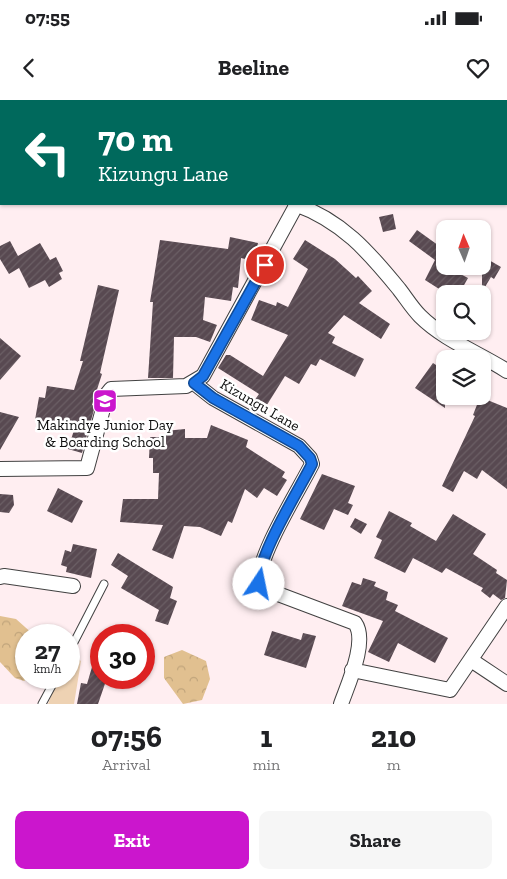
<!DOCTYPE html>
<html lang="en">
<head>
<meta charset="utf-8">
<style>
  :root { --surface:#fff; --page:#f6f6f6; --text:#202124; --muted:#757577; --accent:#cb16cd }
  body { margin:0; font-family:"Zilla Slab",serif; background:var(--page); color:var(--text); height:100vh; display:flex; flex-direction:column; font-size:19px; white-space:nowrap }
  * { box-sizing:border-box; margin:0 }
  p { font-size:16px; color:var(--muted) }
  .icon { flex:none; width:28px; height:28px; fill:none; stroke:currentColor; stroke-width:2; stroke-linecap:round; stroke-linejoin:round }
  .map { position:relative; height:604px; overflow:hidden }
  .drawer { display:flex; flex-direction:column; background:var(--surface); flex:1 }
  .drawer>* { flex:none }
  .banner { position:absolute; left:0px; top:0px; width:508px; height:105px; box-shadow:0 1px 4px #0004; background:#00695c; color:#fff; overflow:hidden }
  .needle { width:32px; rotate:358deg }
  .tools { position:absolute; left:436px; top:120px; display:grid; gap:10px }
  .tools a { display:grid; place-items:center; width:55px; height:55px; border-radius:10px; background:var(--surface); box-shadow:0 1px 4px #0004; font-size:25px }
  .speed { position:absolute; left:15px; top:524px; display:flex; gap:10px; font-size:25px; font-weight:700; text-align:center }
  .speed>* { display:grid; place-content:center; width:65px; height:65px; border-radius:50%; background:var(--surface); box-shadow:0 1px 4px #0004; line-height:1 }
  .speed small { font-size:12px; font-weight:400 }
  .speed .limit { border:8px solid #d22; background:#fff; color:#111 }
  .pin { position:absolute; display:grid; place-items:center; width:42px; height:42px; color:#fff; margin:-21px; border:2px solid #fff; border-radius:50%; box-shadow:0 1px 5px #0007 }
  .me { position:absolute; width:55px; margin:-28px; rotate:11deg; stroke-linejoin:round; filter:drop-shadow(0 0 4px #0008) }
  .turn { display:flex; align-items:center; gap:18px; height:105px; padding:0 15px; font-size:22px }
  .turn .icon { width:65px; height:65px; stroke-width:2.5 }
  .turn b { display:block; font-size:35px; line-height:42px }
  .eta { display:flex; justify-content:space-evenly; align-items:center; height:85px; text-align:center }
  .eta b { font-size:30px; font-weight:700; line-height:35px }
  .button { display:flex; gap:10px; margin-top:auto; padding:10px 15px }
  .button a { flex:1; height:58px; border-radius:10px; background:var(--accent); color:#fff; font-size:20px; font-weight:700; line-height:58px; text-align:center }
  .button a+a { background:var(--page); color:var(--text) }
  .status { display:flex; justify-content:space-between; align-items:center; height:35px; padding:0 25px; background:var(--surface); direction:ltr }
  .status svg { height:14px; fill:currentColor }
  header { display:flex; justify-content:space-between; align-items:center; height:65px; padding:0 15px; background:var(--surface); font-size:22px; font-weight:700 }
  .map>svg:first-child { display:block }
</style>
</head>
<body>
<div class="status"><b>07:55</b><svg viewBox="0 0 49 12"><path d="M0 12V9h3v3zM5 12V6h3v6zM10 12V3h3v9zM15 12V0h3v12zM26 1h20v11H26zM47 4h2v5h-2z"/></svg></div>
<header><svg class="icon" aria-label="back" viewBox="0 0 24 24"><path d="M15 5l-7 7 7 7"/></svg>Beeline<svg class="icon" aria-label="heart" viewBox="0 0 24 24"><path d="M12 20l-8-8c-3-5 5-10 8-4 3-6 11-1 8 4z"/></svg></header>
<div class="map">
<svg width="507" height="604" viewBox="0 0 507 604">
  <defs>
    <pattern id="forest-crowns" width="20" height="18" patternUnits="userSpaceOnUse" patternTransform="scale(1.25)"><rect width="20" height="18" fill="#e1c090"/><path d="M2 6a3 3 0 1 1 6 0M12 15a3 3 0 1 1 6 0" fill="none" stroke="#c0a47b"/></pattern>
    <pattern id="building-hatch" width="6" height="6" patternUnits="userSpaceOnUse" patternTransform="scale(1.25)"><rect width="6" height="6" fill="#584951"/><path d="M-1 1l2-2M0 6l6-6M5 7l2-2" fill="none" stroke="#6b5f65"/></pattern>
  </defs>
  <rect width="100%" height="100%" fill="#ffeef1"/>
  <path fill="#eed2b3" d="M69,553L81,561L74,604H48L58,578H69Z"/>
  <path fill="url(#forest-crowns)" d="M0,516L16,519L34,535H26V578H28L24,581L15,578L0,562Z
    M182,550L206,561L210,579L202,600L183,604L164,578V557Z"/>
  <path fill="url(#building-hatch)" d="M393,114L396,129L383,132L379,117Z
    M417,130L442,148L445,143V166L468,178L459,194H447L425,180L435,160L409,141Z
    M230,137L258,143L254,161L241,158L238,188L233,187L231,201L205,197L203,220L217,225L210,242L196,237H174L173,278H148L153,202H150L160,140L228,149Z
    M305,140L335,159L356,178L358,176L372,191L359,203L390,224L381,239L344,215L328,233L335,237L332,243L364,259L355,277L320,259L316,266L311,264L299,284L285,276L265,308L254,301L259,294L218,268L226,255H230L263,276L288,235L251,220L259,200L276,206L277,202L288,207L308,169L293,159Z
    M10,141L18,156L40,143L50,160L56,157L63,171L59,173L62,179L49,187L45,180L29,188L19,168L9,174L0,159V146Z
    M482,156L501,167L494,179L491,177L482,192Z
    M98,185L119,190L100,273L102,274L92,305L95,306L82,353L68,349L75,327L35,320L39,297L45,298L47,286L74,290L83,261H80Z
    M0,238L21,256L0,280Z
    M433,263L445,271V308L415,288Z
    M480,297L507,308V389L482,370L477,379L464,371L453,392L442,386L475,316L473,315Z
    M0,312L19,317L0,350Z
    M211,325L248,340L246,347L285,372L282,377L287,380L277,396L264,388L257,398L245,389L232,423L228,421L221,436L200,427L184,426L173,459L152,450L163,425L120,422L123,399H158L159,373H153V358H149L150,337H166L165,331L185,329V338H207Z
    M322,374L355,386L348,403L353,405L348,415L334,409L324,430L300,419Z
    M58,388L83,401L72,423L47,411Z
    M0,394L13,395L14,405L9,413L0,412Z
    M389,411L412,423L410,426L436,441L453,414L486,434L473,454L497,470L496,473L507,480L505,498L501,500L493,494L490,498L481,491L483,488L446,468L442,473L413,458L405,473L374,458L382,440L376,437Z
    M355,418L367,424L361,434L350,427Z
    M73,444L97,449L91,478L66,472L67,467L61,465L65,450L71,452Z
    M118,453L173,487L170,498L177,501L168,525L155,521L159,510L121,488L128,476L111,465Z
    M363,478L376,482L374,486L388,492L386,500L398,505L395,511L448,538L435,563L398,543L389,562L368,552L383,521L342,506L352,482L361,485Z
    M272,531L301,540L303,533L316,536L306,568L264,555Z
    M92,567L101,570V578H107L98,604H77L81,583L87,584Z"/>
  <g fill="none" stroke-linecap="round" stroke-linejoin="round">
    <defs>
      <path id="lane" d="M35,1L36,0
        M0,30L1,29
        M69,552L104,484
        M42,604L56,578"/>
      <path id="street" d="M233,1L234,0
        M295,104C342,121 368,151 399,189C406,198 412,208 420,216C444,240 479,253 507,271
        M194,283L213,298L299,346L310,358L312,364C299,390 256,458 259,484L270,491L355,523C368,541 348,584 341,604
        M0,369L87,368L107,294L111,289L186,286L203,276L297,104
        M0,477L4,476L73,486
        M471,560L507,584
        M352,570L450,590L507,506"/>
    </defs>
    <use href="#lane" stroke="#414141" stroke-width="9"/>
    <use href="#street" stroke="#414141" stroke-width="16"/>
    <use href="#lane" stroke="#fff" stroke-width="7"/>
    <use href="#street" stroke="#fff" stroke-width="14"/>
  </g>
  <g fill="none" stroke-linecap="round" stroke-linejoin="round">
    <defs>
      <path id="route" d="M259,484C256,458 299,390 312,364L310,358L299,346L213,298L194,283L203,276L265,165"/>
    </defs>
    <use href="#route" stroke="#114b97" stroke-width="12"/>
    <use href="#route" stroke="#1a73e8" stroke-width="9"/>
  </g>
  <defs>
    <symbol id="school-square" viewBox="-11 -11 22 22"><rect x="-9" y="-9" width="18" height="18" rx="4" fill="#cb16cd" stroke="#fff"/><path d="M0-5L7-2L0 1L-7-2ZM-4 1L0 2.5L4 1V4Q0 6-4 4Z" fill="#fff"/></symbol>
  </defs>
  <g fill-rule="evenodd">
    <use href="#school-square" x="91" y="287" width="28" height="28"/>
  </g>
  <g text-anchor="middle" stroke-width="5" stroke-linejoin="round" paint-order="stroke">
    <g font-size="15" fill="#0e0e0e" stroke="#fff">
      <text transform="translate(260 305) rotate(30)" y="5">Kizungu Lane</text>
    </g>
    <g font-size="15" fill="#0e0e0e" stroke="#fff">
      <text x="105" y="330">Makindye Junior Day<tspan x="105" dy="17">&amp; Boarding School</tspan></text>
    </g>
  </g>
</svg>
<div class="tools">
<a><svg class="needle" viewBox="-14 -14 28 28"><path d="M0-13l5 13h-10z" fill="#e53935"/><path d="M0 13l5-13h-10z" fill="#757577"/></svg></a>
<a><svg class="icon" aria-label="search" viewBox="0 0 24 24"><circle cx="10" cy="10" r="6"/><path d="M15 15l6 6"/></svg></a>
<a><svg class="icon" aria-label="layers" viewBox="0 0 24 24"><path d="M12 4l9 5-9 5-9-5zM3 14l9 5 9-5"/></svg></a>
</div>
<div class="speed"><div>27<small>km/h</small></div><div class="limit">30</div></div>
<div class="pin" style="left:265px;top:165px;background:#d93025"><svg class="icon" aria-label="arrive" viewBox="0 0 24 24"><path d="M6 21V4h12l-3 4 3 4H6"/></svg></div>
<svg class="me" style="left:259px;top:484px" viewBox="-20 -20 40 40"><circle r="19" fill="#fff"/><path d="M0-13L10 11 0 6-10 11z" fill="#1a73e8"/></svg>
<div class="banner">
<div class="turn"><svg class="icon" aria-label="left" viewBox="0 0 24 24"><path d="M17 20v-9H6M10 6l-5 5 5 5"/></svg><div><b>70 m</b>Kizungu Lane</div></div>
</div>
</div>
<section class="drawer">
<div class="eta">
<div><b>07:56</b><p>Arrival</p></div>
<div><b>1</b><p>min</p></div>
<div><b>210</b><p>m</p></div>
</div>
<div class="button"><a>Exit</a><a>Share</a></div>
</section>
</body>
</html>
